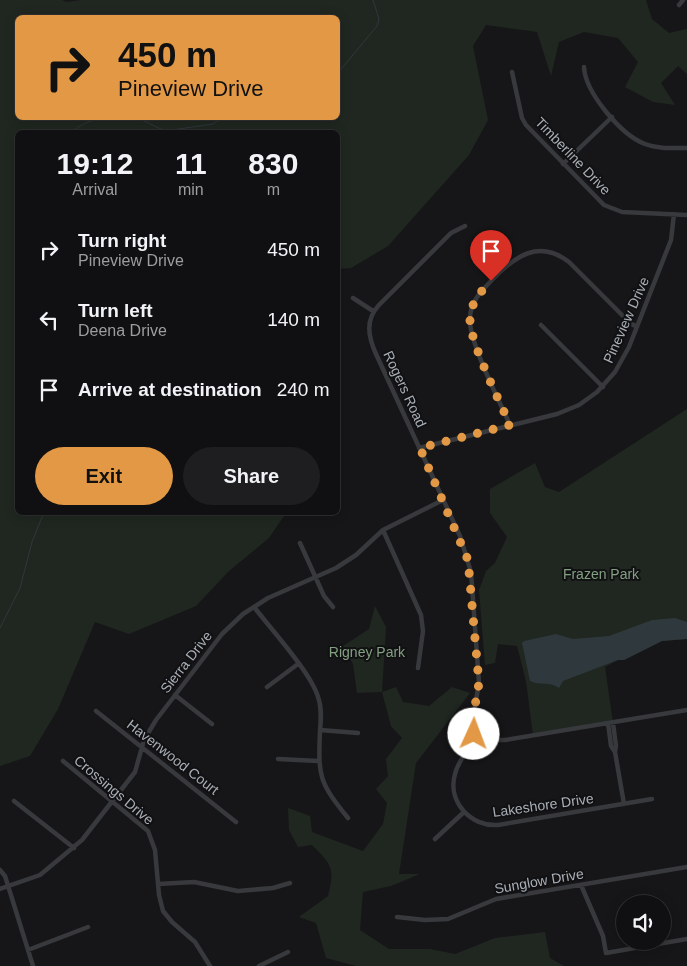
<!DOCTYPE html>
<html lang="en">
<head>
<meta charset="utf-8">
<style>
  :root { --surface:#101012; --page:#1e1e20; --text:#f1f3f6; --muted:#9c9d9f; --line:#303032; --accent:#e29844 }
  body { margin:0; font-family:Helvetica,sans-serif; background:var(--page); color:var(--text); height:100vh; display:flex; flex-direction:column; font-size:19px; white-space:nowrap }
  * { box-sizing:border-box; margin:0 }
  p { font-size:16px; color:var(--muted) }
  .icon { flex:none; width:28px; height:28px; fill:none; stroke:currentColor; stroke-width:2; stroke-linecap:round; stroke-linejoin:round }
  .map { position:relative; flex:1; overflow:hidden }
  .side { position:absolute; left:15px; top:130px; width:325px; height:385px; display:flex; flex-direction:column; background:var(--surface); border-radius:8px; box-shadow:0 2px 12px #0003,0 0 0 1px var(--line) }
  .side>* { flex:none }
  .hud { position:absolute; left:15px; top:15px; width:325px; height:105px; border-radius:8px; box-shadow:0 2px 12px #0003,0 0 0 1px var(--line); background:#e29844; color:#111; overflow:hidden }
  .fabs { position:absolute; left:616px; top:895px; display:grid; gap:10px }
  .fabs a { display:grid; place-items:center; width:55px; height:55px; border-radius:50%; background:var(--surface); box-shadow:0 2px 12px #0003,0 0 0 1px var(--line); font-size:25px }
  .pin { position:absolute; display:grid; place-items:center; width:42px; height:42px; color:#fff; margin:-51px -21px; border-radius:50% 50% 50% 0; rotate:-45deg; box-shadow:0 0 5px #0007 }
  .pin .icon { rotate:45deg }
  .me { position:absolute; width:55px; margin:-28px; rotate:2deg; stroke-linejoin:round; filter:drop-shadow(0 0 4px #0008) }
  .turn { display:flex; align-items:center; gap:18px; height:105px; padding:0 20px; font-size:22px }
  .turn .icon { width:65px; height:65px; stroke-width:2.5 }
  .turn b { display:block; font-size:35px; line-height:42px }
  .eta { display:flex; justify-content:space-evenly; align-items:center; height:85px; text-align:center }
  .eta b { font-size:30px; font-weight:600; line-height:35px }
  .action { display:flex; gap:10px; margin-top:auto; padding:10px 20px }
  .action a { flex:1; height:58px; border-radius:30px; background:var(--accent); color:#111; font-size:20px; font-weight:600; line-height:58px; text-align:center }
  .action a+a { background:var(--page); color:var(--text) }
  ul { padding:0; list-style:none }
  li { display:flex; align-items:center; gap:15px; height:70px; padding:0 20px }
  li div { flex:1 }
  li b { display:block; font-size:19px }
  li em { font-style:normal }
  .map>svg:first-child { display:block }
</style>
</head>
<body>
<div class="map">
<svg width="687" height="966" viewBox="0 0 687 966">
  <rect width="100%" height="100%" fill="#161618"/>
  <path fill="#202720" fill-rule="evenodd" d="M0,0H62L66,2L81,0H646L652,19L669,33L687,29V74L678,66L661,83L675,105L653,102L625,87L638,62L618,38L584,32L559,42L551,76L537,32L486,25L473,46L488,120L469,155L388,246L351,268L338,269V132H18V512L286,513L269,538L229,571L196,606L129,634L95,622L58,709L30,756L0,766ZM18,18H338V118H18Z
    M687,409V639L662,641L624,660H618L605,667L613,723L533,735L526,681L517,646L498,644L495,663L485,665L479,590L486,571L495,563L507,537L490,513V489L535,463L545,487L559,492Z
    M375,606L386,627L382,692L396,687L403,702L429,706L452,687L470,693L416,763L399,874H420L391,886L363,892L360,930L389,949H430L455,954L495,938L545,932L550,958L564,966H356L326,958L316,923L299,917L328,896C335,868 332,865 312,845L298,847L289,830L288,808L310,816L312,832L363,851L383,824L387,803L376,789L388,776L386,759L402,738L391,726L382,692L357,693L353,664L343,646L369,629Z"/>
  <path fill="#2f383c" d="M675,618L687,622V639L662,641L624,660H618L563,681L559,688C550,681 540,686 530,681L522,643L524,641L556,634L573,639L609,636L652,620Z"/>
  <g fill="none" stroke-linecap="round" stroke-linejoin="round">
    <path stroke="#2f383c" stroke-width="1" d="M338,73L377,26L379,19L373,0
      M138,118L165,131L213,124L222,118
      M283,118H288
      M72,132C89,118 96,120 118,118
      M0,628L20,588L32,542L42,517L47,512"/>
    <path stroke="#37393c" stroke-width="4.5" d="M679,5L683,0
      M584,67C585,92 621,135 645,144C658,149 673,148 687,148
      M512,72L522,118L526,125L604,205L622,212L687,215
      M563,164L612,117
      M465,226L451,233L379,305C365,320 368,336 376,354L460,536L471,572L479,683L472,723L474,734L480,740H505L687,710
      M353,298L373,311
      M541,325L603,387
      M510,425C500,402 470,344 470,321C469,303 481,291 493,279C515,256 539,239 569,262L630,323L637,327
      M419,448L557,414L579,405L597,392L615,372L629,347L671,240L674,214
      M383,530L421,615L423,631L418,668
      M300,543L324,596L333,607
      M254,607C271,629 311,673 318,697C322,708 321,720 320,731C318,777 319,782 348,818
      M267,687L298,664
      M175,695L212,724
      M96,711L236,822
      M608,723L611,746L615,752
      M613,723L616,746L615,752L624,804
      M320,730L358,733
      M478,738C469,748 458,761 455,774C447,802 471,827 498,825L652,799
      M278,759L318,761
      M63,761L148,831L155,850L159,895L163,911L172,922L195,942L210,966
      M14,801L74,848
      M435,839L464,812
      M0,870L5,876L33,966
      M158,884L194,882L238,891L273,888L290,883
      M581,885L603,936L606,953L687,939
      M0,889L40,875L82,840L135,772L144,740L156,720L222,634L243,614L268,598L336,568L356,555L383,530L443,500
      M397,917L425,920L448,919L496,899L687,867
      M28,950L88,927
      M259,966L288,952"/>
  </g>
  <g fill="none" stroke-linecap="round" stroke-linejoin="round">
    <path stroke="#e29844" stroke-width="9" stroke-dasharray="0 16.2" d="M474,734L472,723L479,683L468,560L420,448L510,425C500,402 470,342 470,320C470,304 480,292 491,281"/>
  </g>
  <g text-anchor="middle" stroke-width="4" stroke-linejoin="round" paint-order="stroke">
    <g font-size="14" fill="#a9afb6" stroke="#111113">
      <text transform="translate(573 156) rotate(46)" y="5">Timberline Drive</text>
      <text transform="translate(626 320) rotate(-66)" y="5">Pineview Drive</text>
      <text transform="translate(405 389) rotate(65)" y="5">Rogers Road</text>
      <text transform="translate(186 662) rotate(-52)" y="5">Sierra Drive</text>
      <text transform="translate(173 757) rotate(38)" y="5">Havenwood Court</text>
      <text transform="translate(114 790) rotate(40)" y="5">Crossings Drive</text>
      <text transform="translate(543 805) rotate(-8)" y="5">Lakeshore Drive</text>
      <text transform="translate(539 881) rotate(-10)" y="5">Sunglow Drive</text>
    </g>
    <g font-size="14" fill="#84a082" stroke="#111113">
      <text x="601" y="579">Frazen Park</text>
      <text x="367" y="657">Rigney Park</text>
    </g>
  </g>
</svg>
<div class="fabs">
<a><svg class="icon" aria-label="sound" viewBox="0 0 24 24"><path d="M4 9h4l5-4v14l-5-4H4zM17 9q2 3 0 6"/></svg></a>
</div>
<div class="pin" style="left:491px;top:281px;background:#d93025"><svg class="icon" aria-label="arrive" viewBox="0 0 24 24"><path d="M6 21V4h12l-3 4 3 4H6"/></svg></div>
<svg class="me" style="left:474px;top:734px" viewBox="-20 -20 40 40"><circle r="19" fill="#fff"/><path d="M0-13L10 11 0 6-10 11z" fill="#e29844"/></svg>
<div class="hud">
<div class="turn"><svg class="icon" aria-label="right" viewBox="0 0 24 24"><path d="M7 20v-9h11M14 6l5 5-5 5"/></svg><div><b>450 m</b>Pineview Drive</div></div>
</div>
<section class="side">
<div class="eta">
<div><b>19:12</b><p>Arrival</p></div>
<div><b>11</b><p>min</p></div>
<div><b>830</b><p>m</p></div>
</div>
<ul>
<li><svg class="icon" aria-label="right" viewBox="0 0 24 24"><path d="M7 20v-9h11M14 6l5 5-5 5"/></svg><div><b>Turn right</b><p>Pineview Drive</p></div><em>450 m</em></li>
<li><svg class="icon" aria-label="left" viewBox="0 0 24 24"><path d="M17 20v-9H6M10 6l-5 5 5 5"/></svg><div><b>Turn left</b><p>Deena Drive</p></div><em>140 m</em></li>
<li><svg class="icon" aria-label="arrive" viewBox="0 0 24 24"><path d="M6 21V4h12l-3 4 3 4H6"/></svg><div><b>Arrive at destination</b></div><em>240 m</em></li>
</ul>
<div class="action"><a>Exit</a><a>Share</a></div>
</section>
</div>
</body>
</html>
